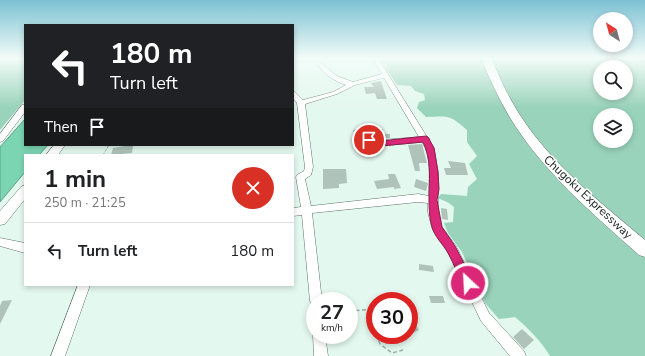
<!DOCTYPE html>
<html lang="en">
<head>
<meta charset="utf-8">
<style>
  :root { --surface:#fff; --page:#f2f2f2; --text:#202124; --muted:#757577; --line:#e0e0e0 }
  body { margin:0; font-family:"Nunito Sans",sans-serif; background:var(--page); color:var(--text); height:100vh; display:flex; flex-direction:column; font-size:15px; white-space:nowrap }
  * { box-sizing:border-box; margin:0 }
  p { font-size:13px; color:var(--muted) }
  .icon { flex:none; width:22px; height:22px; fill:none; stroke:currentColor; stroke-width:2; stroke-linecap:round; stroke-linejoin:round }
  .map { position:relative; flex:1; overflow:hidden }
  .side { position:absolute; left:24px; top:154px; width:270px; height:132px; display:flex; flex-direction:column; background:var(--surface); border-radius:0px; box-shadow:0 2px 6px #0003 }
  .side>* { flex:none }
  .top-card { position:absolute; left:24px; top:24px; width:270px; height:122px; border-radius:0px; box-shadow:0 2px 6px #0003; background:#202124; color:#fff; overflow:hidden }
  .needle { width:26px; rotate:324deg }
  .fabs { position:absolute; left:593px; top:12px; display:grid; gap:8px }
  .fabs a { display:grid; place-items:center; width:40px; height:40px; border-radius:50%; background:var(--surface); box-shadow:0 2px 6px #0003; font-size:20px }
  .speed { position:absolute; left:306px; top:292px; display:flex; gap:8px; font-size:20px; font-weight:700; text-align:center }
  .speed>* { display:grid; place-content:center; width:52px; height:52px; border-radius:50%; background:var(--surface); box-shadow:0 2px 6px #0003; line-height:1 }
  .speed small { font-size:10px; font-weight:400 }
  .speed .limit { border:6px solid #d22; background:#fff; color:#111 }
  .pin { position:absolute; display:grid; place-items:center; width:34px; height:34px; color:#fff; margin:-17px; border:2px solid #fff; border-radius:50%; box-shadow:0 1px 4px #0007 }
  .me { position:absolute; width:44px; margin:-22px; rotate:335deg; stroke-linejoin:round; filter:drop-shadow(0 0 3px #0008) }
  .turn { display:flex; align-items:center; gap:14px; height:84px; padding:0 20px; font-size:18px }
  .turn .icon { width:52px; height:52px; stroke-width:2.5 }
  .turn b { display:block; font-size:28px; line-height:34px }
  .then { display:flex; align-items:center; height:38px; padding:0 20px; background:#0003; gap:8px; font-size:15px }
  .round { display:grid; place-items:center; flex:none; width:42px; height:42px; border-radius:21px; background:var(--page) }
  .head { display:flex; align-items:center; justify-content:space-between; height:68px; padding:0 20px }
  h1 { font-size:24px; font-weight:700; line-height:30px }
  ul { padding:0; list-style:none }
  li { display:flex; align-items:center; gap:12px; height:56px; padding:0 20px; border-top:1px solid var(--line) }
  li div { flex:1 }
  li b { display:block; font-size:15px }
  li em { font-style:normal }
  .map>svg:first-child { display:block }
</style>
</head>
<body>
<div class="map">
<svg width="645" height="356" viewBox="0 0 645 356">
  <rect width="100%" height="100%" fill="#e3f8ef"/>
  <path fill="#99d3bb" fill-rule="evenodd" d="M0,58H25V100L0,130Z
    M379,58H645V356H550C541,341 529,329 515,317L499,319L485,303L462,252L448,233L444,223L453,222L454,207L449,203L438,198L441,194L467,196L468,187L477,179L469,164L477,156L467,142V130C450,115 449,116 426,117L417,108L419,102L425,100L424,94L415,91L411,86L397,85L385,67L388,65L382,63ZM600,67H626V93H600ZM600,115H626V141H600Z"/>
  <path fill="#7bd5b3" stroke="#5d9e85" d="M25,119V145H48L39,155H25V172L0,202V147Z"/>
  <path fill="#afc3ba" d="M381,81L387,99H377L375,93L366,94L364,87H374L371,83Z
    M362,129L365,134H378L377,129H383L384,134H390V138H381L369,136L364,140L367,144H358L353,130Z
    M422,144L427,163H419L420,171H415L408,145Z
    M125,146H133L132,153L111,155L113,148Z
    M448,161L465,163L468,175H446L444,168H451Z
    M323,169H346L347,183L339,184V188L323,189Z
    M388,174H395L401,188L394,189V187L377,189L374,181L389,179Z
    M416,179L428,183L426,191L414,187Z
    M441,208L447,209L448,220L442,219Z
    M419,264L433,266L434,272L419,270Z
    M429,296H443L445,303H431Z
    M12,300L0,324V306L2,301Z
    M409,314L419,330L409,335Z
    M522,329L534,340L524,349L513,337Z
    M388,335H408L393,343Z"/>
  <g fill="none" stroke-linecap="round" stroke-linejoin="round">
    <defs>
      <path id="minor" d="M372,58H378L427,137L430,139L429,140L434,148L438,172V212L442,227L456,246L489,313L524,351L526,356H510L481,321L448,252L432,228L428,212V203L418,202L312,213L322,301H315V306L312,305L310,301L302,215L293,216V208L301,207L296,177L297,175L304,171L305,167L297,103L293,98V91L295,92L303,100L333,92L346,85C334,81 325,75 318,65L321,63L337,76L353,82L382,74ZM384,78L419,137L381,140L369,137L365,140L366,142L381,146L422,142C432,157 429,178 429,196L418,194L311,206L305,179L311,175L313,167L305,104L337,94L355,85Z
        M22,105H25V112L3,141L0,142V134Z
        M0,238L25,243V253L0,246Z
        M78,285H90L65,356H51Z
        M315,331V335H325L328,356H314L313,335Z"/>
      <path id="major" d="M54,145H65L58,155H46Z
        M25,185V199L5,224L0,225V211L21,187Z"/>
      <path id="highway" d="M481,58H491C500,78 508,97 520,115C552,165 600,202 645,240V257L639,255C592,213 542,171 509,116C498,97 489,78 481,58Z"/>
    </defs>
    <use href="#minor" stroke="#61736b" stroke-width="1"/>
    <use href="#major" stroke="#61736b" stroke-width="1"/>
    <use href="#highway" stroke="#61736b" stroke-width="1"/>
    <path stroke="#9daea7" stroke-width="1" stroke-dasharray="2.5 1.5" stroke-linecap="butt" d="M103,155L109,145"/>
    <path stroke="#9daea7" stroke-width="1.5" stroke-dasharray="4 2.5" stroke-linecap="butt" d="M349,311L374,309L375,332
      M376,335L380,344L392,353L403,350"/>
    <use href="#minor" fill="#fff" fill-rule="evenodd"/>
    <use href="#major" fill="#fff" fill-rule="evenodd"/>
    <use href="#highway" fill="#fff" fill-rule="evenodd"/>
  </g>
  <linearGradient id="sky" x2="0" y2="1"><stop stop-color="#7cc1d3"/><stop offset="0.54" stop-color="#f2fcf8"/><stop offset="1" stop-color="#f2fcf8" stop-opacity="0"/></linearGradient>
  <rect width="645" height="108" fill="url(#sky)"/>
  <path fill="#db2777" stroke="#8e194d" d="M426,136L428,137L434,148L438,172L439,189L437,200L442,227L455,246L474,283L472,287L468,288L464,287C458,275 454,264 448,253C443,244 434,236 432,227C424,199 436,168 423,142L381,146L366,142L365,140L369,138L381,141Z"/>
  <g text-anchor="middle" stroke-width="3" stroke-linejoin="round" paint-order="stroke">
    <g font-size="12" fill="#161e1a" stroke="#fff">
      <text transform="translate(588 197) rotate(43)" y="4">Chugoku Expressway</text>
    </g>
  </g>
</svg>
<div class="fabs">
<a><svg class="needle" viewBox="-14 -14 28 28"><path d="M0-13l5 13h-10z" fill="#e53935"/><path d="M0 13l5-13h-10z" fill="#757577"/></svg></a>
<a><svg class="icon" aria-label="search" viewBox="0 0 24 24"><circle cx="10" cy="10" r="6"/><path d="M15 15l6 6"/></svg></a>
<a><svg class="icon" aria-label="layers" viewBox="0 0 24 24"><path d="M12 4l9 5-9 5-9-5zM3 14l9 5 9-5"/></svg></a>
</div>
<div class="speed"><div>27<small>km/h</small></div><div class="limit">30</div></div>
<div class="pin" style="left:369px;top:140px;background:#d93025"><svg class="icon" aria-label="arrive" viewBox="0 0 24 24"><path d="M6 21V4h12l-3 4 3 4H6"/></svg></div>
<svg class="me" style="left:468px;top:283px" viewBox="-20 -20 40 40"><circle r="17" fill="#db2777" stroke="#fff" stroke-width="3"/><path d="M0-11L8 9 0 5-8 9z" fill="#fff"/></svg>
<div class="top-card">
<div class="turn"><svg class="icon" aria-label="left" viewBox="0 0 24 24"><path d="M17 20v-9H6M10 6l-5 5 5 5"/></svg><div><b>180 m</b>Turn left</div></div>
<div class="then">Then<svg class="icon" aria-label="arrive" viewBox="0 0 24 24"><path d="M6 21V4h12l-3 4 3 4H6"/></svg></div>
</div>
<section class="side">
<div class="head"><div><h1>1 min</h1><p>250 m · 21:25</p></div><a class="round" style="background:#d93025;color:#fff"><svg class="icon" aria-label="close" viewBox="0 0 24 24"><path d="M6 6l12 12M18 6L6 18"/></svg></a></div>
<ul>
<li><svg class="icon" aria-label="left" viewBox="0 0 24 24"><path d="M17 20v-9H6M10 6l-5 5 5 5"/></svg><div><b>Turn left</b></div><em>180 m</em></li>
</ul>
</section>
</div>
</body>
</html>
